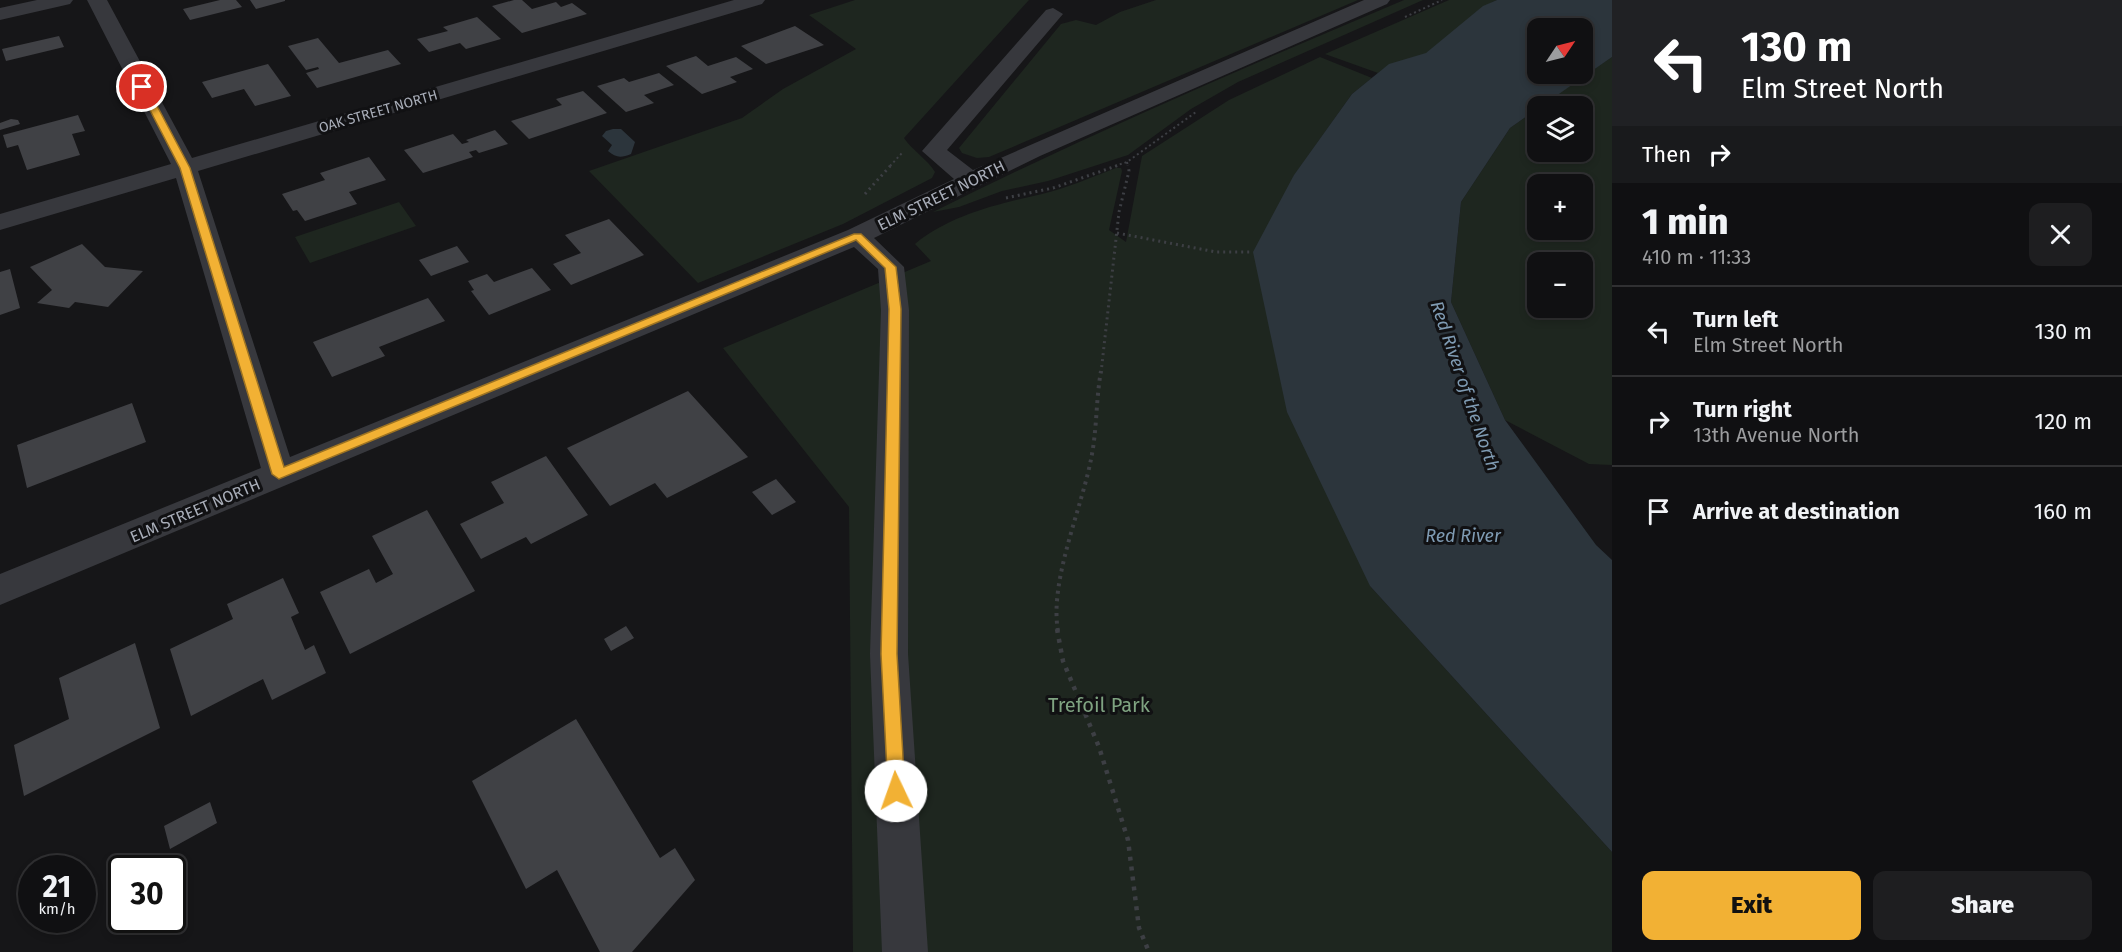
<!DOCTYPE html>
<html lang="en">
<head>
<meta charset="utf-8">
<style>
  :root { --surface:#101012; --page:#1e1e20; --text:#f1f3f6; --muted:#9c9d9f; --line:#303032; --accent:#f2b134 }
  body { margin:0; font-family:"Fira Sans",sans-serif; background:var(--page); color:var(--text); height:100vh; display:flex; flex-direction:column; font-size:22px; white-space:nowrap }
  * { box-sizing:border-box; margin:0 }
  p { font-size:20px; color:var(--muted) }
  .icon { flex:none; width:33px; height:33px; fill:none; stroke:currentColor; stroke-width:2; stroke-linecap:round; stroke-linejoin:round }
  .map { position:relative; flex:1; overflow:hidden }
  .sheet { display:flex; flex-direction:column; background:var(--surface); width:510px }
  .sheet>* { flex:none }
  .guide { background:#202124; color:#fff; overflow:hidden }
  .needle { width:39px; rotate:55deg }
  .controls { position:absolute; left:1527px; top:18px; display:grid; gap:12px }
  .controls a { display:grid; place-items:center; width:66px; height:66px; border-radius:12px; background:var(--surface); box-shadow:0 3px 9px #0003,0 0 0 2px var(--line); font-size:30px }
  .speed { position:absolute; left:18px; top:855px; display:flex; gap:12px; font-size:30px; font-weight:700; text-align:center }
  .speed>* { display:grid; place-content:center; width:78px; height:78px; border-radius:50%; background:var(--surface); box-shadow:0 3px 9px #0003,0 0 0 2px var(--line); line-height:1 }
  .speed small { font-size:15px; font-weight:400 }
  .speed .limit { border:3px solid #111; border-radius:9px; background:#fff; color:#111 }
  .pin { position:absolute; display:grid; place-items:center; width:51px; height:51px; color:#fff; margin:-26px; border:3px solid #fff; border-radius:50%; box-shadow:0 2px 6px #0007 }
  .me { position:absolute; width:66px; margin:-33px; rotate:357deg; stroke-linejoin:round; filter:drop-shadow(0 0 4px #0008) }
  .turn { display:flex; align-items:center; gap:21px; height:126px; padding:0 30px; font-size:27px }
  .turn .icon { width:78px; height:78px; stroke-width:2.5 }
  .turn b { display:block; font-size:42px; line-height:51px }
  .then { display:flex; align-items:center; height:57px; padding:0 30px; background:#0003; gap:12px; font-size:22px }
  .round { display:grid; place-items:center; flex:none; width:63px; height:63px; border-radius:12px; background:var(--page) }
  .headline { display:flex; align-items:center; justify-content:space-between; height:102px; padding:0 30px }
  h1 { font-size:36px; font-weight:800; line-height:45px }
  .action { display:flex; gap:12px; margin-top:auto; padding:12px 30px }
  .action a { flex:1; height:69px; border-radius:12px; background:var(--accent); color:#111; font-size:24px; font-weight:800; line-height:69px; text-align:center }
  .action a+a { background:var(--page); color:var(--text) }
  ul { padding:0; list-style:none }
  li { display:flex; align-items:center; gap:18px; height:90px; padding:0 30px; border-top:2px solid var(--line) }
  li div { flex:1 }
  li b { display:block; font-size:22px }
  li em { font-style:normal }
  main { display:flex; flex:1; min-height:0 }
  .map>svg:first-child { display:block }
</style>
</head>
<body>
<main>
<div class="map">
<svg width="1612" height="952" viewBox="0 0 1612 952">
  <rect width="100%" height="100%" fill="#161618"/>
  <path fill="#1e261f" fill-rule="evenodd" d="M855,0H1029L904,138C912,150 928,160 935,172L932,178L843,224L698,283L589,171L742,118L783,89L856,49L809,15Z
    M1156,0H1358L989,157L977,158L962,153L959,148L1061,24L1076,20L1096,25L1120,12Z
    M1404,0H1423L1238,82L1191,109L1128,155L1048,181L1002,191L959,207L933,212C1087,135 1245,67 1404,0Z
    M1449,0H1497C1468,12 1451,41 1425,54C1409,62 1393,61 1378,73L1325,54Z
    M1320,57L1372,78L1352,94L1293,177L1370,586L1612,852V952H853L849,507L723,348L931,261L915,244C950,215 998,204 1042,194C1067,188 1092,177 1116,168H1121L1122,171L1109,230L1126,242L1142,156L1229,100Z
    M1612,57V465L1589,464L1505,420L1451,302L1461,202L1510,128L1537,109L1538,152H1582V106H1540ZM1538,184H1582V230H1538ZM1538,262H1582V308H1538Z
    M399,202L416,226L310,263L295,237Z"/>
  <path fill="#2c353c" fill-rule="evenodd" d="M1497,0H1612V57L1510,128L1461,202L1451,302L1505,420L1596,545L1612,560V852L1370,586L1287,412L1253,252L1294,175L1352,94L1389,64L1426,53L1483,6ZM1538,28H1582V74H1538Z
    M613,129H621L635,142L631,154C621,158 616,158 608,151L612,145L602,136L606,131Z"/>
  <path fill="#404145" d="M220,0H236L242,7L190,20L183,9Z
    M250,0H285V1L256,9Z
    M514,0H522L532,9L556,2L561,7L572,3L587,14L522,33L492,6Z
    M477,17L501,39L466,49L460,43L429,52L417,39L448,31L443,27Z
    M795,26L824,45L766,64L741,46Z
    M59,36L64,47L6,61L2,49Z
    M318,38L339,63L388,50L401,64L317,88L306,73L319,69L318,67L306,70L288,46Z
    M696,56L708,66L736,57L753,69L730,77L737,82L702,94L666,66Z
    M268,64L291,96L255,106L244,89L212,98L202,82Z
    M659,73L674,85L644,95L654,103L626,112L597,86L624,78L629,82Z
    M583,91L607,113L529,139L511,121L562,105L556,99Z
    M78,115L85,131L72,134L80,155L27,170L18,145L7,148L3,135Z
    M11,119L18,120L20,124L0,130V123Z
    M495,130L508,144L479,153L476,150L469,152L473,157L423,173L404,150L453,134L462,144L469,142L466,140Z
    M369,157L386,180L349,192L357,204L305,221L297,210L293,211L282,194L325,180L320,173Z
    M609,219L644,255L571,285L553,264L581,253L565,235Z
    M82,244L105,267L143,271L108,307L75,302L69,308L37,303L52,290L30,267Z
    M457,246L469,262L431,276L419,260Z
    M532,268L551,290L489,315L471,291L474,290L468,281L487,274L494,282Z
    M10,269L20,308L0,315V272Z
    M428,298L445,321L379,347L385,356L332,377L313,342Z
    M688,391L748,457L667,498L655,483L610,506L567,448Z
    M132,403L146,442L27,488L17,445Z
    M546,456L588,515L531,544L526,537L481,559L460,524L504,503L491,482Z
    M776,479L796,502L772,515L752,492Z
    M427,510L475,591L350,654L320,592L369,569L376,583L393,574L372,536Z
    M283,578L299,613L291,617L305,650L314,645L326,673L272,700L263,679L191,716L170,649L233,619L227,604Z
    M626,626L634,638L611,651L604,639Z
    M135,643L160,728L24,796L14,745L69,719L59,678Z
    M576,719L660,858L675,848L695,880L632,952H600L557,870L526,889L472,781Z
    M210,802L217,823L170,849L164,826Z"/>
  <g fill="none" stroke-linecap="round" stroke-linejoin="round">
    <path stroke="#3d3f44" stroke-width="2" stroke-dasharray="2 3" stroke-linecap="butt" d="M1405,17L1442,0
      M1127,162L1128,166
      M890,166L902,153
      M1115,166L1127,162L1196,112"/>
    <path stroke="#3d3f44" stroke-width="3" stroke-dasharray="2 4" stroke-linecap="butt" d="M865,194L891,165
      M1006,198L1053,188L1119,165
      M1117,233L1216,252H1253
      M1101,373L1119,212L1129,171L1128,165"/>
    <path stroke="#3d3f44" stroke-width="4" stroke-dasharray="3 4.5" stroke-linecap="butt" d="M1058,631C1049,580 1083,506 1092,454C1097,427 1096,399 1101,371"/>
    <path stroke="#3d3f44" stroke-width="4.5" stroke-dasharray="4 6" stroke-linecap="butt" d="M1057,629L1063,661L1099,747L1128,840L1139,928L1149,952"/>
    <path fill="#37383d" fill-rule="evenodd" d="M37,0H73L70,4L0,20V8Z
      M87,0H107L192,158L734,0H765L762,4L198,171L290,457L848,230L954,179L922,151L1046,10L1053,8L1063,14L947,150L973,170L1364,0H1390L1387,4L1040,156L874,238L904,267L909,310L908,654L928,952H882L870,654L881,310L878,269L854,247L0,605V574L261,468L176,178L0,230V214L171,164Z"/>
  </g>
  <path fill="#f2b134" stroke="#9d7322" stroke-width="1.5" d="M142,84L147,87L190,168L284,467L854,234H861L896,267L901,309L897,654L905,791L902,797L896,800L890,797L888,791L881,654L889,309L885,268L856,240L279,479L272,474L180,168L138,87Z"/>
  <g text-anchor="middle" stroke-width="6" stroke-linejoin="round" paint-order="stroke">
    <g font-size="14" fill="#a8adb8" stroke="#111113">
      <text transform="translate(378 111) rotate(-16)" y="5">OAK STREET NORTH</text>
    </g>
    <g font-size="16" fill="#a8adb8" stroke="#111113">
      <text transform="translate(941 195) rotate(-26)" y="6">ELM STREET NORTH</text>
      <text transform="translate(195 510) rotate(-23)" y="6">ELM STREET NORTH</text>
    </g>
    <g font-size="18" font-style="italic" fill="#7f9bb3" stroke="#111113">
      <text transform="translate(1465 386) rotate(71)" y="6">Red River of the North</text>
      <text x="1463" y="542">Red River</text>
    </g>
    <g font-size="20" fill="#7fa381" stroke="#111113">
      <text x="1099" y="712">Trefoil Park</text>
    </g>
  </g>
</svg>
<div class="controls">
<a><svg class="needle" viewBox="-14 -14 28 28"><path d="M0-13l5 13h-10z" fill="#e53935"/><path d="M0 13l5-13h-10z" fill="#9c9d9f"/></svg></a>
<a><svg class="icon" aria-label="layers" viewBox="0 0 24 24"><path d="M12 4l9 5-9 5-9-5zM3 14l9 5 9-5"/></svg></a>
<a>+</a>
<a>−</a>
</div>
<div class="speed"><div>21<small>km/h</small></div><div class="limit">30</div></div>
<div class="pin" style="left:142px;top:87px;background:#d93025"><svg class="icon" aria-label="arrive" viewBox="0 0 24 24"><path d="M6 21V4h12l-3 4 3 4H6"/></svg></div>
<svg class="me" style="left:896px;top:791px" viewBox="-20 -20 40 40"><circle r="19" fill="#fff"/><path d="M0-13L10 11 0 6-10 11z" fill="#f2b134"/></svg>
</div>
<section class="sheet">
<div class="guide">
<div class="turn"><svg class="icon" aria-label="left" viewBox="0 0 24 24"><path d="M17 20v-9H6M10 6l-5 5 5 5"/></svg><div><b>130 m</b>Elm Street North</div></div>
<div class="then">Then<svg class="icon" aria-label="right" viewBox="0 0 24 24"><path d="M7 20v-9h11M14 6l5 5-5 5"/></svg></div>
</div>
<div class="headline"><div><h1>1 min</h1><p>410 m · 11:33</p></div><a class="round"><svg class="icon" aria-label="close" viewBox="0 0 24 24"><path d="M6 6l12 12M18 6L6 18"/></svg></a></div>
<ul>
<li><svg class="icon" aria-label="left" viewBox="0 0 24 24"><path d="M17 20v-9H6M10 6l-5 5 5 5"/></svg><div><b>Turn left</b><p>Elm Street North</p></div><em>130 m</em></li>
<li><svg class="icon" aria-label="right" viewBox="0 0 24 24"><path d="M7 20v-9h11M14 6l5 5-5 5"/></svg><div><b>Turn right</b><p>13th Avenue North</p></div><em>120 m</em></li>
<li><svg class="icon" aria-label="arrive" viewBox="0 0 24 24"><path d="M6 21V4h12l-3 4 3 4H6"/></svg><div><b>Arrive at destination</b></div><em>160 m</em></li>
</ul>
<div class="action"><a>Exit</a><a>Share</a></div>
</section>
</main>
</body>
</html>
